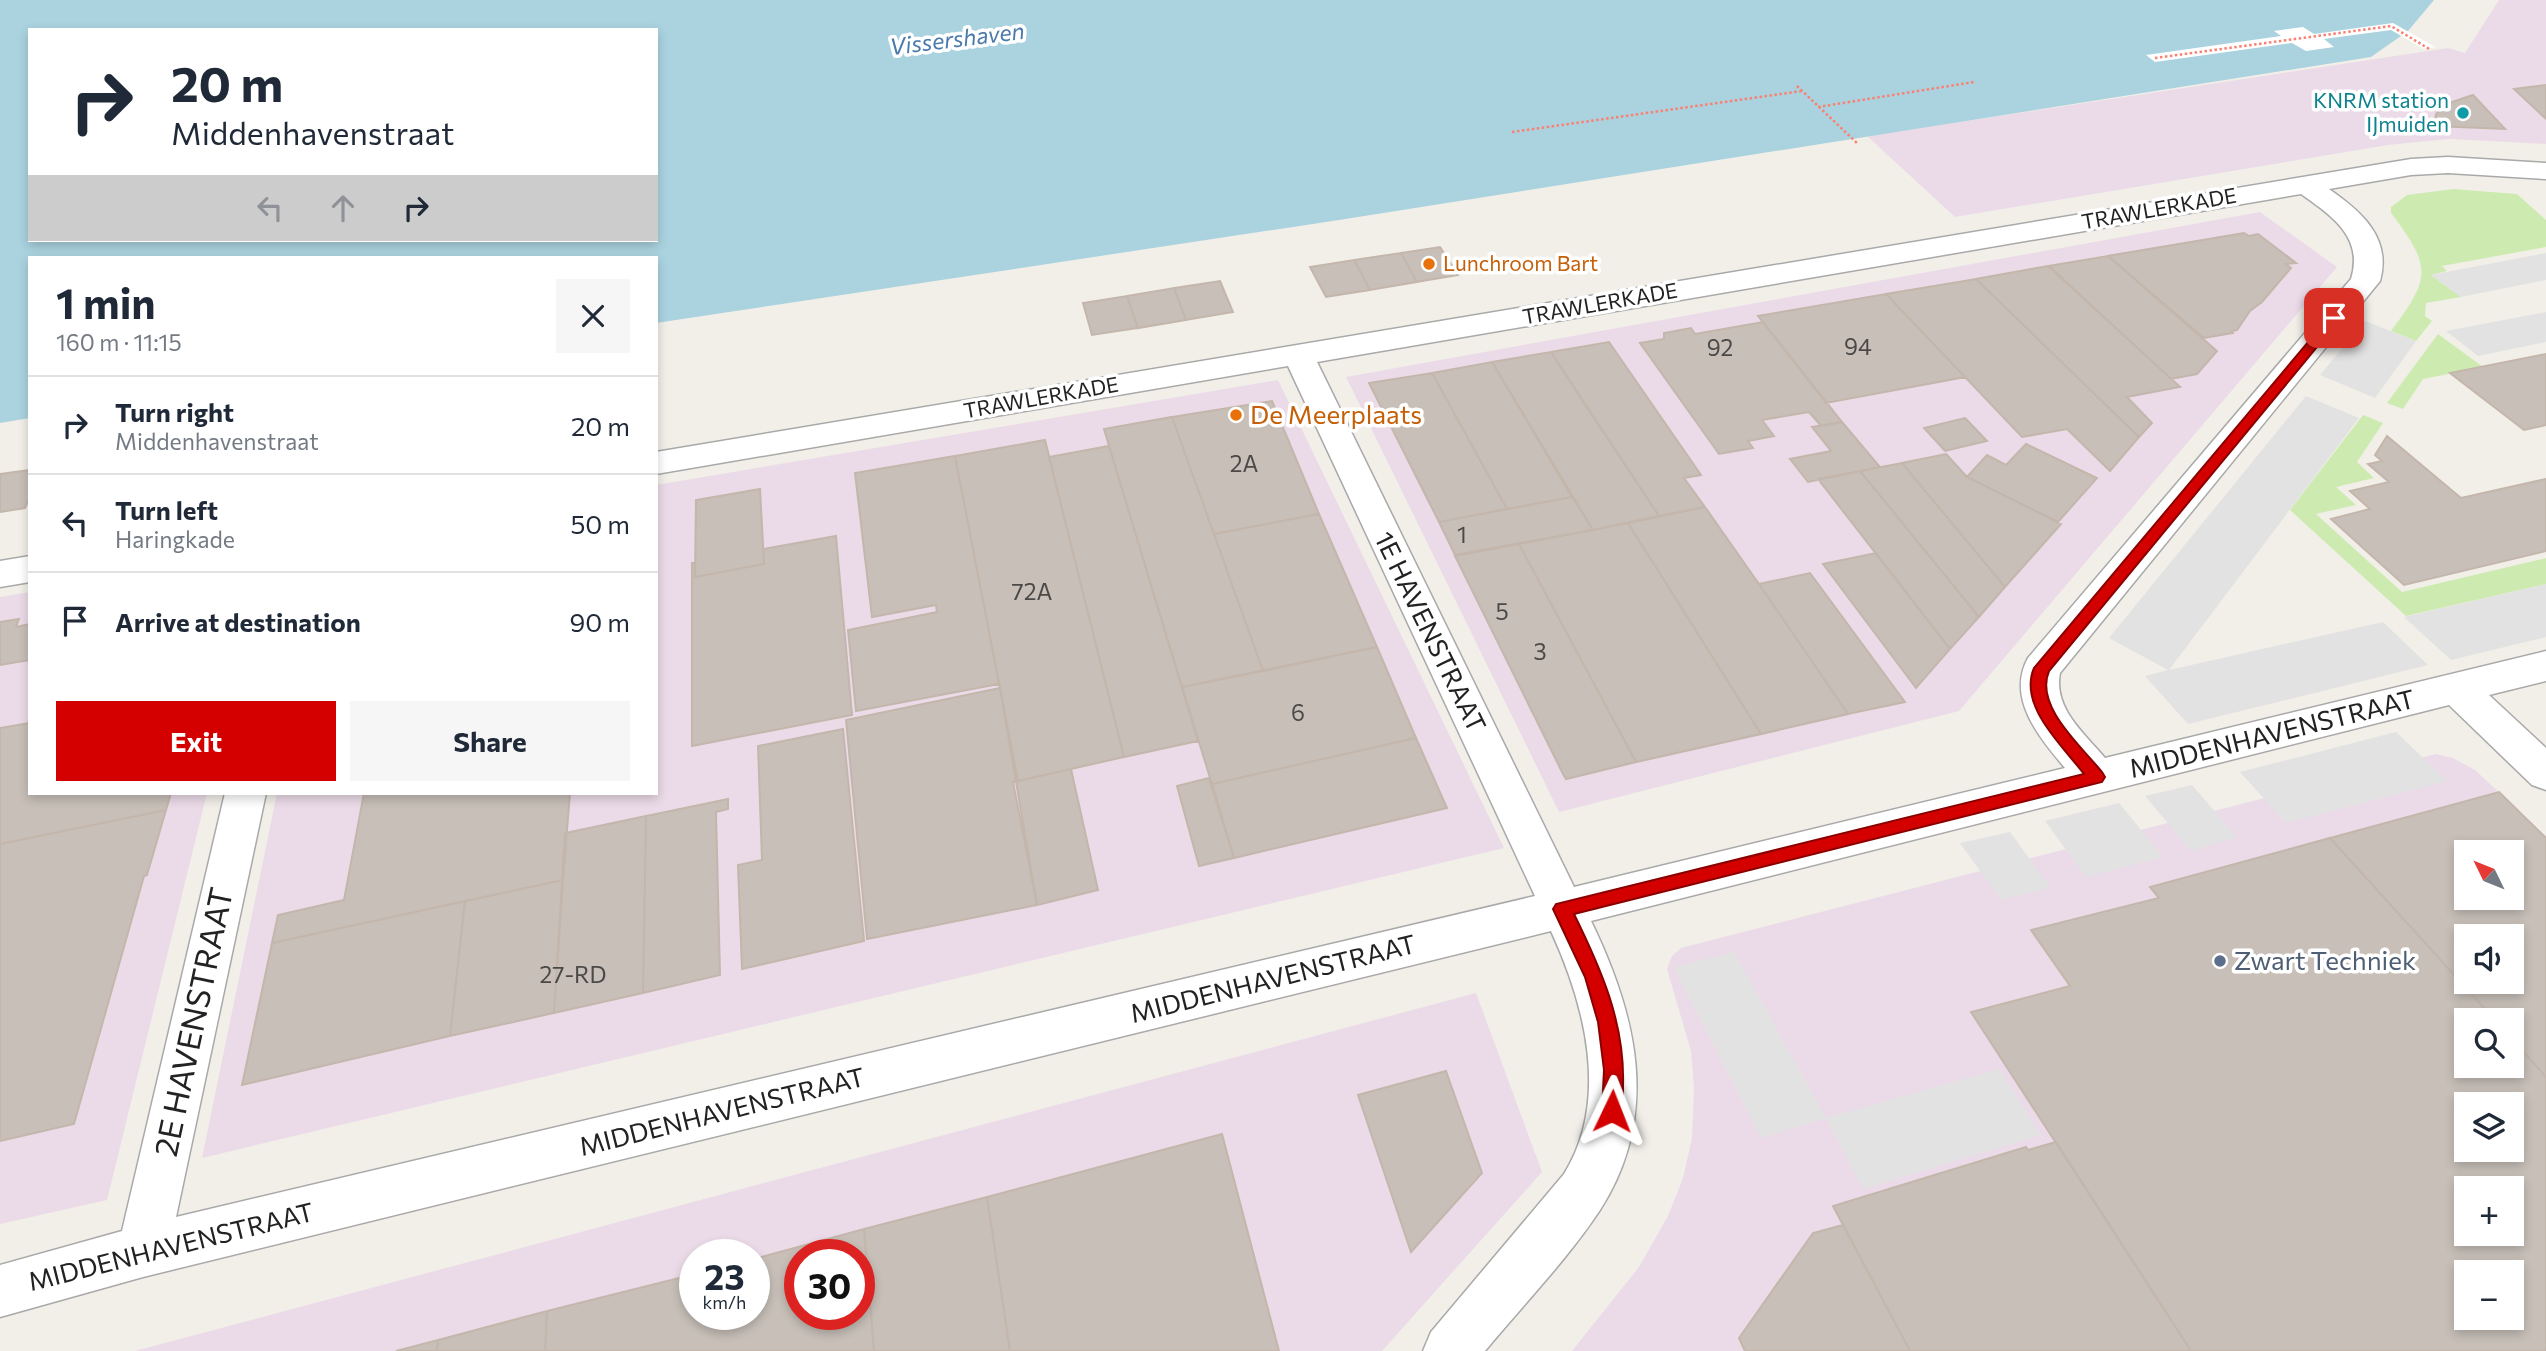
<!DOCTYPE html>
<html lang="en">
<head>
<meta charset="utf-8">
<style>
  :root { --surface:#fff; --page:#f6f6f7; --text:#1f2937; --muted:#747a83; --line:#e0e1e3; --accent:#d40000 }
  body { margin:0; font-family:Commissioner,sans-serif; background:var(--page); color:var(--text); height:100vh; display:flex; flex-direction:column; font-size:26px; white-space:nowrap }
  * { box-sizing:border-box; margin:0 }
  p { font-size:23px; color:var(--muted) }
  .icon { flex:none; width:38px; height:38px; fill:none; stroke:currentColor; stroke-width:2; stroke-linecap:round; stroke-linejoin:round }
  .map { position:relative; flex:1; overflow:hidden }
  .sheet { position:absolute; left:28px; top:256px; width:630px; height:539px; display:flex; flex-direction:column; background:var(--surface); border-radius:0px; box-shadow:0 4px 10px #0003 }
  .sheet>* { flex:none }
  .hud { position:absolute; left:28px; top:28px; width:630px; height:214px; border-radius:0px; box-shadow:0 4px 10px #0003; background:#fff; color:var(--text); overflow:hidden }
  .needle { width:46px; rotate:313deg }
  .controls { position:absolute; left:2454px; top:840px; display:grid; gap:14px }
  .controls a { display:grid; place-items:center; width:70px; height:70px; border-radius:0px; background:var(--surface); box-shadow:0 4px 10px #0003; font-size:35px }
  .speed { position:absolute; left:679px; top:1239px; display:flex; gap:14px; font-size:35px; font-weight:700; text-align:center }
  .speed>* { display:grid; place-content:center; width:91px; height:91px; border-radius:50%; background:var(--surface); box-shadow:0 4px 10px #0003; line-height:1 }
  .speed small { font-size:18px; font-weight:400 }
  .speed .limit { border:10px solid #d22; background:#fff; color:#111 }
  .pin { position:absolute; display:grid; place-items:center; width:60px; height:60px; color:#fff; margin:-30px; border-radius:14px; box-shadow:0 4px 10px #0006 }
  .me { position:absolute; width:77px; margin:-38px; rotate:2deg; stroke-linejoin:round; filter:drop-shadow(0 0 5px #0008) }
  .turn { display:flex; align-items:center; gap:24px; height:147px; padding:0 28px; font-size:32px }
  .turn .icon { width:91px; height:91px; stroke-width:2.5 }
  .turn b { display:block; font-size:49px; line-height:60px }
  .lanes { display:flex; align-items:center; height:66px; padding:0 28px; background:#0003; justify-content:center; gap:35px; direction:ltr }
  .lanes .off { opacity:.35 }
  .round { display:grid; place-items:center; flex:none; width:74px; height:74px; border-radius:0px; background:var(--page) }
  .summary { display:flex; align-items:center; justify-content:space-between; height:119px; padding:0 28px }
  h1 { font-size:42px; font-weight:700; line-height:52px }
  .button { display:flex; gap:14px; margin-top:auto; padding:14px 28px }
  .button a { flex:1; height:80px; border-radius:0px; background:var(--accent); color:#fff; font-size:28px; font-weight:700; line-height:80px; text-align:center }
  .button a+a { background:var(--page); color:var(--text) }
  ul { padding:0; list-style:none }
  li { display:flex; align-items:center; gap:21px; height:98px; padding:0 28px; border-top:2px solid var(--line) }
  li div { flex:1 }
  li b { display:block; font-size:26px }
  li em { font-style:normal }
  .map>svg:first-child { display:block }
</style>
</head>
<body>
<div class="map">
<svg width="2546" height="1351" viewBox="0 0 2546 1351">
  <rect width="100%" height="100%" fill="#f2efe9"/>
  <path fill="#ebdbe8" fill-rule="evenodd" d="M2499,0H2546V144L2449,139L2388,145L1955,217L1867,136L2448,48L2465,53Z
    M2260,212L2337,267L1959,711L1559,812L1346,377Z
    M1278,380L1504,848L202,1158L277,793H656V485Z
    M30,592V793H207L107,1200L0,1224V597Z
    M2436,754L2453,758L2475,770L2546,836V1351H1572L1639,1267L1668,1216L1683,1178L1692,1138L1694,1088L1691,1051L1667,969L1672,956L1681,948ZM2466,852H2511V898H2466ZM2466,936H2511V982H2466ZM2466,1020H2511V1066H2466ZM2466,1104H2511V1150H2466ZM2466,1188H2511V1234H2466ZM2466,1272H2511V1318H2466Z
    M1476,993L1542,1172L1382,1351H135ZM695,1255H754V1314H695ZM800,1255H859V1314H800Z"/>
  <path fill="#cdebb0" d="M2453,189L2517,194L2546,220V247L2442,266L2447,271L2431,275L2461,297L2426,303L2425,316L2432,321L2416,341L2391,331C2431,278 2432,267 2391,213V207L2407,195Z
    M2438,334L2483,367L2423,379L2403,409L2387,403Z
    M2363,415L2383,423L2357,462L2374,478L2336,487L2356,505L2316,514L2402,592L2546,558V584L2406,616L2290,510Z"/>
  <path fill="#e2e2e2" d="M2546,253V280L2461,297L2431,275Z
    M2546,312V342L2478,356L2446,331Z
    M2365,321L2416,341L2375,398L2320,375Z
    M2306,396L2359,418L2169,670L2383,622L2428,665L2188,724L2145,676L2168,670L2109,638Z
    M2546,584V637L2451,660L2404,617Z
    M2396,732L2447,781L2286,823L2240,772Z
    M2192,785L2237,837L2191,851L2145,796Z
    M2119,803L2163,857L2086,877L2045,821Z
    M2010,832L2051,888L2001,900L1960,843Z
    M1734,952L1826,1118L1999,1069L2041,1135L1863,1189L1826,1118L1761,1138L1674,967Z"/>
  <path fill="#aad3df" fill-rule="evenodd" d="M0,0H2434L2408,31L2371,57L1339,220L656,323V257H30V418L0,423ZM30,30H656V240H30Z"/>
  <path fill="#fff" d="M2393,23L2435,47L2424,49L2391,30L2324,39L2334,47L2306,51L2292,43L2155,62L2146,55L2281,36L2274,31L2303,27L2314,34Z"/>
  <path fill="#c7bfb8" stroke="#c4b6ab" stroke-width="2" fill-rule="evenodd" d="M2546,85V119L2514,89Z
    M2473,95L2505,129L2434,126L2436,114L2446,104Z
    M2244,233L2249,236L2258,234L2296,263L2286,264L2291,268L2262,302L2250,311L2237,330L2232,331L2233,333L2204,338L2108,256Z
    M1440,247L1458,275L1417,282L1401,253Z
    M1401,253L1417,282L1370,290L1354,260Z
    M2108,256L2217,351L2197,374L2171,379L2049,266Z
    M1354,260L1370,290L1326,297L1310,267Z
    M2048,266L2180,387L2127,397L2152,423L2139,437L1976,279Z
    M1976,279L2139,437L2110,471L2067,429L2022,437L1886,294Z
    M1220,281L1233,312L1186,320L1174,288Z
    M1174,288L1186,320L1138,328L1127,296Z
    M1886,294L1965,377L1826,403L1758,316Z
    M1127,296L1138,328L1092,335L1083,303Z
    M1763,322L1842,422L1821,426L1809,412L1762,420L1774,436L1748,441L1753,448L1719,454L1640,343L1664,339V333L1691,328L1695,334Z
    M1609,342L1701,475L1684,478L1705,507L1659,516L1551,352Z
    M1551,352L1578,394L1659,516L1593,530L1492,362Z
    M2546,354V425L2524,430L2450,373Z
    M1492,362L1572,497L1507,509L1432,373Z
    M1432,373L1507,509L1439,522L1369,383Z
    M1272,401L1319,514L1214,534L1172,417Z
    M1172,417L1263,671L1182,687L1104,429Z
    M1965,418L1987,441L1945,451L1924,428Z
    M1842,422L1880,467L1808,482L1790,459L1831,451L1812,427Z
    M2387,436L2461,498L2546,479V551L2404,585L2331,519L2370,509L2350,491L2389,482L2368,464L2382,461L2375,455Z
    M1045,440L1124,757L1018,781L955,456Z
    M2026,444L2097,478L2058,522L1967,477L1987,455L2006,465Z
    M1109,446L1198,741L1124,757L1049,457Z
    M1946,454L1967,477L2061,524L2005,587L1902,463Z
    M955,456L999,684L856,711L848,630L937,612L936,605L872,617L855,473Z
    M1902,463L2005,587L1979,617L1860,471Z
    M30,470V497L25,508L0,512V474Z
    M1860,471L1979,617L1950,649L1818,479Z
    M760,489L764,564L695,577L696,500Z
    M1572,497L1593,530L1455,555L1439,522Z
    M1705,507L1759,584L1848,714L1761,734L1628,523Z
    M1319,514L1377,647L1263,671L1214,534Z
    M1628,523L1761,734L1636,762L1519,544Z
    M836,536L852,715L692,746V563H695V577L764,564L763,549Z
    M1519,544L1636,762L1566,779L1563,774L1455,556Z
    M1876,553L1950,649L1916,688L1823,564Z
    M1810,573L1905,702L1848,714L1759,584Z
    M19,619L16,627L30,624V660L0,665V622Z
    M1377,647L1416,738L1212,784L1182,687Z
    M1000,688L1037,905L867,939L846,720Z
    M30,723V793H171L166,810L0,844V728Z
    M843,729L864,941L742,969L738,865L762,860L758,746Z
    M1416,738L1447,808L1234,858L1212,784Z
    M1071,769L1098,890L1037,905L1013,782Z
    M1209,778L1234,858L1199,866L1177,786Z
    M2499,792L2546,838V1077L2511,1038V1020H2495L2330,838ZM2466,852H2511V898H2466ZM2466,936H2511V982H2466Z
    M364,793H570L563,880L272,943L278,915L344,900Z
    M728,799V809L716,812L720,975L643,993L646,816Z
    M166,810L147,875L144,876L74,1124L0,1141V844Z
    M646,816L643,993L554,1013L565,833Z
    M2330,838L2495,1020H2466V1066H2511V1038L2546,1077V1351H2191L1971,1012L2070,986L2031,930L2159,898L2150,887ZM2466,1104H2511V1150H2466ZM2466,1188H2511V1234H2466ZM2466,1272H2511V1318H2466Z
    M563,880L554,1013L450,1036L465,901Z
    M465,901L450,1036L242,1085L272,943Z
    M1446,1071L1482,1173L1411,1252L1358,1095Z
    M1222,1134L1279,1351H1010L987,1197Z
    M2056,1142L2191,1351H1910L1833,1206L2026,1147L2028,1150Z
    M987,1197L1010,1351H874L864,1229Z
    M1843,1225L1910,1351H1745L1739,1338L1813,1233Z
    M864,1229L874,1351H545L547,1311L695,1274V1314H754V1259ZM800,1255H859V1314H800Z
    M547,1311L545,1351H437L438,1340Z
    M438,1340L437,1351H396Z"/>
  <g fill="none" stroke-linecap="round" stroke-linejoin="round">
    <defs>
      <path id="minor" d="M2448,157L2546,163V179L2448,173L2411,175L2329,189C2362,212 2392,238 2380,281L2060,673C2053,708 2084,733 2105,758L2546,651V681L2489,695L2546,748V790L2532,785L2449,705L1591,921C1637,1016 1661,1115 1600,1210C1567,1260 1523,1305 1485,1351H1423L1431,1332L1564,1174C1610,1100 1585,1005 1551,931L143,1277L0,1317V1265L122,1231L225,793H266L176,1217L1535,896L1288,366L656,474V452L2411,159ZM2301,194C2332,216 2364,237 2351,279L2028,658C2006,698 2039,737 2065,768L1574,887L1317,362Z
        M30,556V582L0,587V561Z"/>
    </defs>
    <use href="#minor" stroke="#a9a9a9" stroke-width="3"/>
    <path stroke="#fa8072" stroke-width="2.5" stroke-dasharray="2.5 2.5" stroke-linecap="butt" d="M2155,58L2391,26L2431,50
      M1797,86L1858,144
      M1818,107L1974,82
      M1512,132L1802,91"/>
    <use href="#minor" fill="#fff" fill-rule="evenodd"/>
  </g>
  <path fill="#d40000" stroke="#8a0000" stroke-width="2" d="M2330,316L2341,318L2049,671C2034,706 2082,747 2102,772L2105,777L2102,782L1574,914C1601,969 1625,1023 1623,1085C1623,1096 1624,1107 1619,1118L1612,1120L1605,1118L1602,1111L1604,1070L1598,1022L1585,977L1553,909L1556,904L2084,774C2062,745 2018,706 2034,668Z"/>
  <circle fill="#0f9aa8" stroke="#fff" stroke-width="2.5" cx="2463" cy="113" r="7"/>
  <g fill="#e8710a" stroke="#fff" stroke-width="2.5">
    <circle cx="1429" cy="264" r="7"/>
    <circle cx="1236" cy="415" r="7"/>
  </g>
  <circle fill="#5c6f8a" stroke="#fff" stroke-width="2.5" cx="2220" cy="961" r="7"/>
  <g text-anchor="middle" stroke-width="7" stroke-linejoin="round" paint-order="stroke">
    <g font-size="21" fill="#0d838f" stroke="#fff" text-anchor="end">
      <text x="2449" y="108">KNRM station<tspan x="2449" dy="24">IJmuiden</tspan></text>
    </g>
    <g font-size="21" fill="#222" stroke="#fff">
      <text transform="translate(2159 209) rotate(-10)" y="7">TRAWLERKADE</text>
      <text transform="translate(1600 304) rotate(-10)" y="7">TRAWLERKADE</text>
      <text transform="translate(1041 398) rotate(-10)" y="7">TRAWLERKADE</text>
    </g>
    <g font-size="21" fill="#c56008" stroke="#fff" text-anchor="start">
      <text x="1443" y="271">Lunchroom Bart</text>
    </g>
    <g font-size="23" font-style="italic" fill="#4a7aab" stroke="#fff">
      <text transform="translate(957 39) rotate(-7)" y="8">Vissershaven</text>
    </g>
    <g font-size="23" fill="#4b4948">
      <text x="1858" y="355">94</text>
      <text x="1720" y="356">92</text>
      <text x="1244" y="472">2A</text>
      <text x="1462" y="543">1</text>
      <text x="1032" y="600">72A</text>
      <text x="1502" y="620">5</text>
      <text x="1540" y="660">3</text>
      <text x="1298" y="721">6</text>
      <text x="573" y="983">27-RD</text>
    </g>
    <g font-size="26" fill="#c56008" stroke="#fff" text-anchor="start">
      <text x="1250" y="424">De Meerplaats</text>
    </g>
    <g font-size="26" fill="#222" stroke="#fff">
      <text transform="translate(1430 632) rotate(64)" y="9">1E HAVENSTRAAT</text>
      <text transform="translate(2272 734) rotate(-14)" y="9">MIDDENHAVENSTRAAT</text>
      <text transform="translate(1273 979) rotate(-14)" y="9">MIDDENHAVENSTRAAT</text>
      <text transform="translate(722 1112) rotate(-14)" y="9">MIDDENHAVENSTRAAT</text>
      <text transform="translate(171 1247) rotate(-14)" y="9">MIDDENHAVENSTRAAT</text>
    </g>
    <g font-size="26" fill="#4e5e75" stroke="#fff" text-anchor="start">
      <text x="2234" y="970">Zwart Techniek</text>
    </g>
    <g font-size="32" fill="#222" stroke="#fff">
      <text transform="translate(194 1022) rotate(-78)" y="11">2E HAVENSTRAAT</text>
    </g>
  </g>
</svg>
<div class="controls">
<a><svg class="needle" viewBox="-14 -14 28 28"><path d="M0-13l5 13h-10z" fill="#e53935"/><path d="M0 13l5-13h-10z" fill="#747a83"/></svg></a>
<a><svg class="icon" aria-label="sound" viewBox="0 0 24 24"><path d="M4 9h4l5-4v14l-5-4H4zM17 9q2 3 0 6"/></svg></a>
<a><svg class="icon" aria-label="search" viewBox="0 0 24 24"><circle cx="10" cy="10" r="6"/><path d="M15 15l6 6"/></svg></a>
<a><svg class="icon" aria-label="layers" viewBox="0 0 24 24"><path d="M12 4l9 5-9 5-9-5zM3 14l9 5 9-5"/></svg></a>
<a>+</a>
<a>−</a>
</div>
<div class="speed"><div>23<small>km/h</small></div><div class="limit">30</div></div>
<div class="pin" style="left:2334px;top:318px;background:#d93025"><svg class="icon" aria-label="arrive" viewBox="0 0 24 24"><path d="M6 21V4h12l-3 4 3 4H6"/></svg></div>
<svg class="me" style="left:1612px;top:1111px" viewBox="-20 -20 40 40"><path d="M0-17L14 15 0 8-14 15z" fill="#d40000" stroke="#fff" stroke-width="4"/></svg>
<div class="hud">
<div class="turn"><svg class="icon" aria-label="right" viewBox="0 0 24 24"><path d="M7 20v-9h11M14 6l5 5-5 5"/></svg><div><b>20 m</b>Middenhavenstraat</div></div>
<div class="lanes"><svg class="icon off" aria-label="left" viewBox="0 0 24 24"><path d="M17 20v-9H6M10 6l-5 5 5 5"/></svg><svg class="icon off" aria-label="ahead" viewBox="0 0 24 24"><path d="M12 20V5M6 11l6-6 6 6"/></svg><svg class="icon" aria-label="right" viewBox="0 0 24 24"><path d="M7 20v-9h11M14 6l5 5-5 5"/></svg></div>
</div>
<section class="sheet">
<div class="summary"><div><h1>1 min</h1><p>160 m · 11:15</p></div><a class="round"><svg class="icon" aria-label="close" viewBox="0 0 24 24"><path d="M6 6l12 12M18 6L6 18"/></svg></a></div>
<ul>
<li><svg class="icon" aria-label="right" viewBox="0 0 24 24"><path d="M7 20v-9h11M14 6l5 5-5 5"/></svg><div><b>Turn right</b><p>Middenhavenstraat</p></div><em>20 m</em></li>
<li><svg class="icon" aria-label="left" viewBox="0 0 24 24"><path d="M17 20v-9H6M10 6l-5 5 5 5"/></svg><div><b>Turn left</b><p>Haringkade</p></div><em>50 m</em></li>
<li><svg class="icon" aria-label="arrive" viewBox="0 0 24 24"><path d="M6 21V4h12l-3 4 3 4H6"/></svg><div><b>Arrive at destination</b></div><em>90 m</em></li>
</ul>
<div class="button"><a>Exit</a><a>Share</a></div>
</section>
</div>
</body>
</html>
